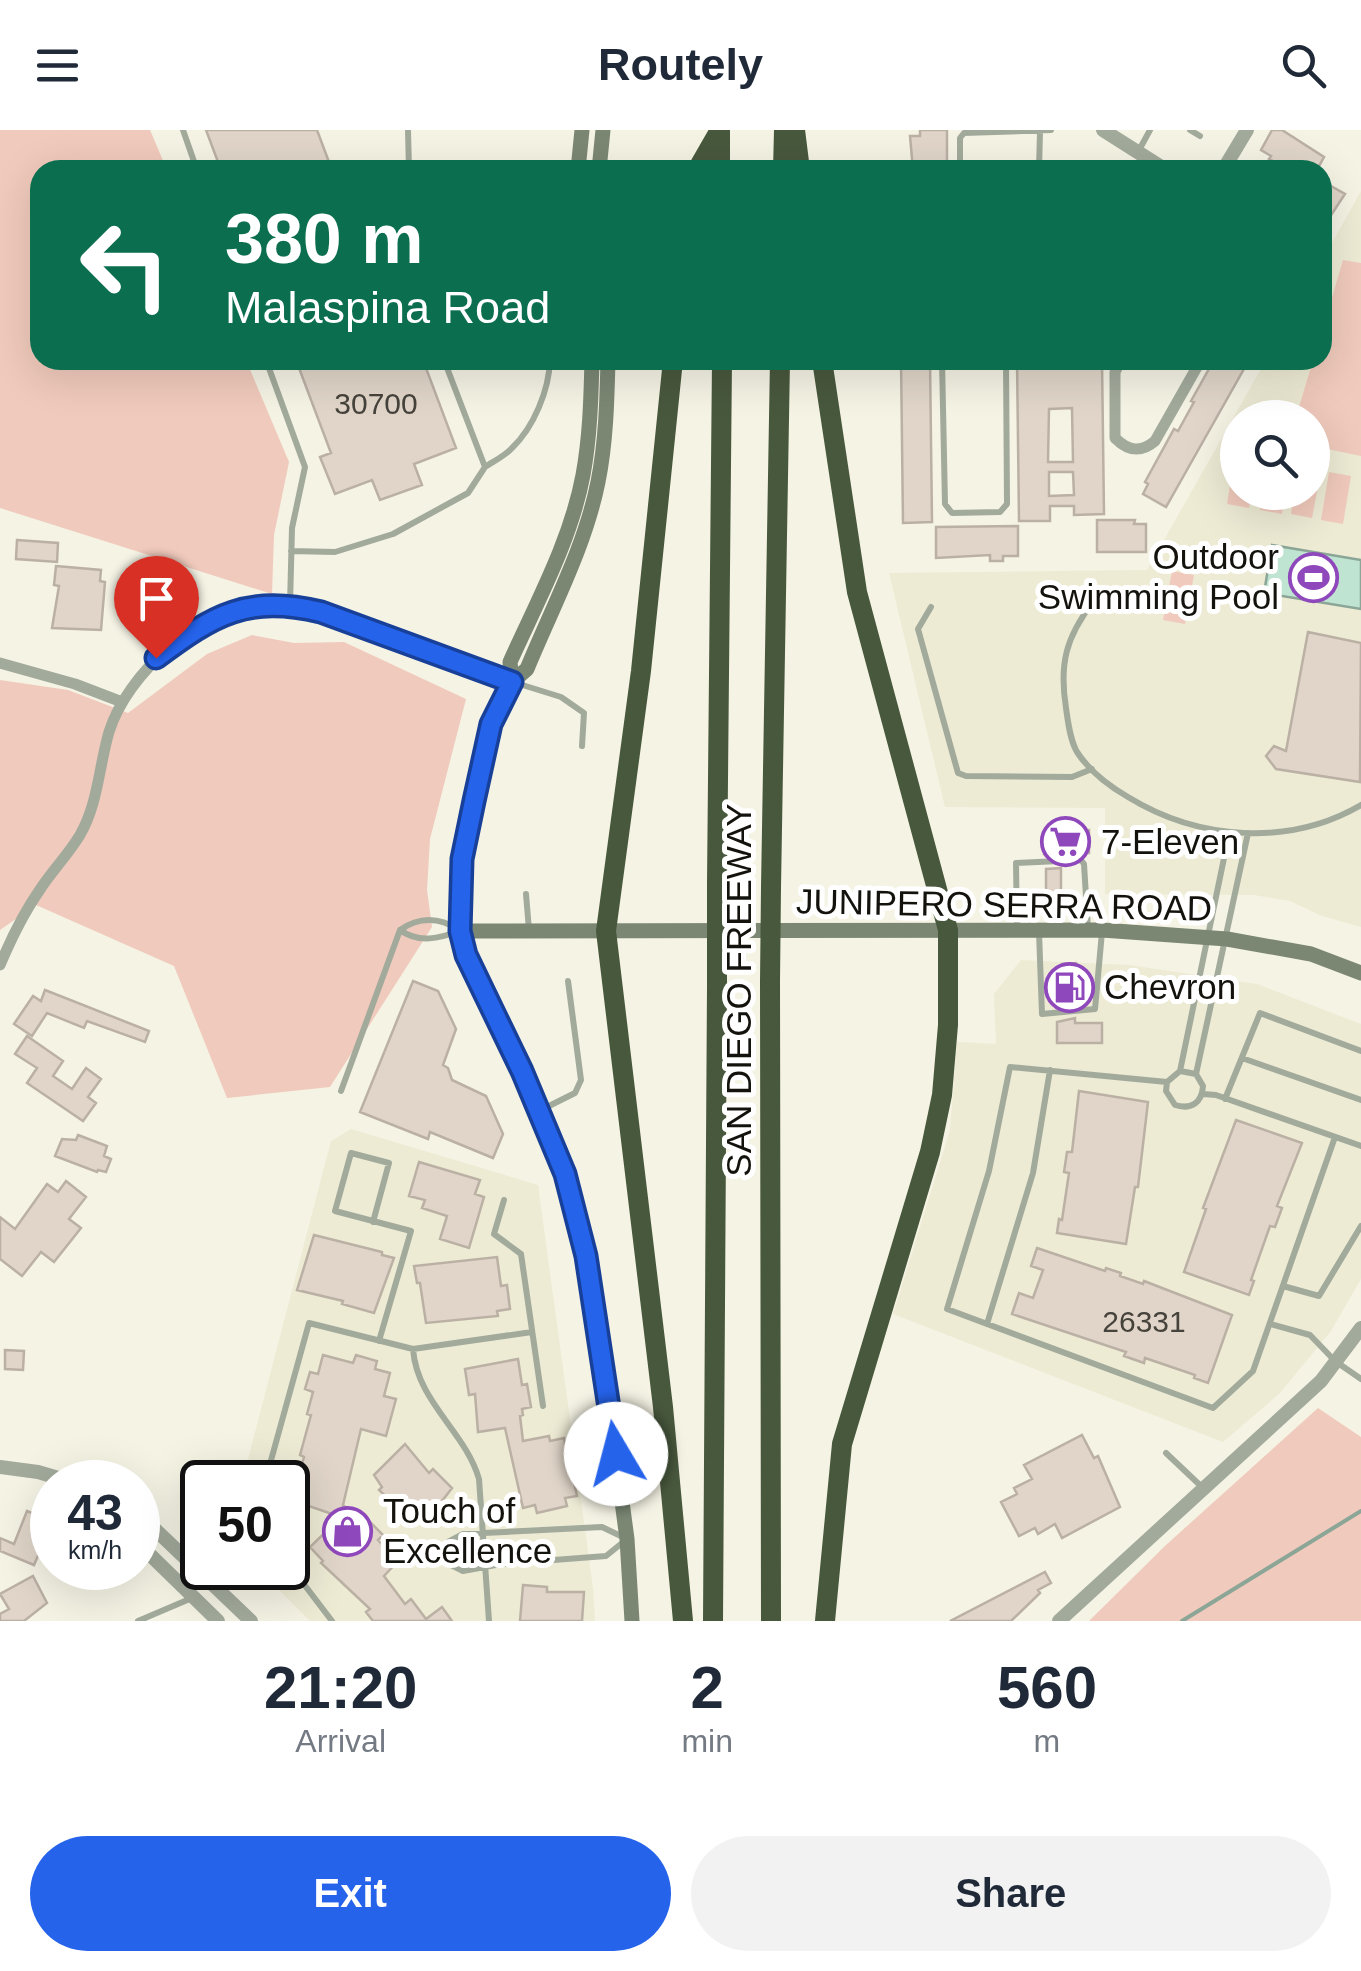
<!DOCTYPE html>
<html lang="en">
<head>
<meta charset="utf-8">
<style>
  :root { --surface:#fff; --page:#f2f2f3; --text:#1f2937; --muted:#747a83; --accent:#2563eb }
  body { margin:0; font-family:Arial,sans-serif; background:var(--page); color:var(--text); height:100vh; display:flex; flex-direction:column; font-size:38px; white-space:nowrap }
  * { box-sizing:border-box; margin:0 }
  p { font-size:32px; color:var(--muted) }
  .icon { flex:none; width:55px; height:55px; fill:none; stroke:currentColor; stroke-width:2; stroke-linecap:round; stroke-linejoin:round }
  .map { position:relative; height:1491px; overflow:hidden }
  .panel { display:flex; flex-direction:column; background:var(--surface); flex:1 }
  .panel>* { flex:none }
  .hud { position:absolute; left:30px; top:30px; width:1302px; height:210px; border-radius:30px; box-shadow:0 10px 40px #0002; background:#0b6e4f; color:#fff; overflow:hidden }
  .fabs { position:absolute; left:1220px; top:270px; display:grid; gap:20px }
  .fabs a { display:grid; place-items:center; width:110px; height:110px; border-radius:50%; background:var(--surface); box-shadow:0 10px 40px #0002; font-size:50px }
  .speed { position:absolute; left:30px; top:1330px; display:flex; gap:20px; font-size:50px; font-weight:700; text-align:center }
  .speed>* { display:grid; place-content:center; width:130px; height:130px; border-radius:50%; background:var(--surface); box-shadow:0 10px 40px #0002; line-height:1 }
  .speed small { font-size:25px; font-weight:400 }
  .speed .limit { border:5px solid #111; border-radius:15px; background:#fff; color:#111 }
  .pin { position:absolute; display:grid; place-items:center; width:85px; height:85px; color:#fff; margin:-102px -42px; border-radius:50% 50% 50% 0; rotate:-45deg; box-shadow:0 0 10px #0007 }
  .pin .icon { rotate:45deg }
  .me { position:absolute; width:110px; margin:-55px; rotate:352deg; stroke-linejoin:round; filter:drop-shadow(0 0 8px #0008) }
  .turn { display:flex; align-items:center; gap:35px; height:210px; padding:0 30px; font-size:45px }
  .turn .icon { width:130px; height:130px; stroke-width:2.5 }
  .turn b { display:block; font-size:70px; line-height:85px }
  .eta { display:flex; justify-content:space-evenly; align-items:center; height:170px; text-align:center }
  .eta b { font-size:60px; font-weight:700; line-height:70px }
  .cta { display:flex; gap:20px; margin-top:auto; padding:20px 30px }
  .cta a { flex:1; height:115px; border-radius:60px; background:var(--accent); color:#fff; font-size:40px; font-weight:700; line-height:115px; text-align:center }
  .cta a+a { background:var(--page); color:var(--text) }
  header { display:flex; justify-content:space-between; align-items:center; height:130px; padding:0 30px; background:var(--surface); font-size:45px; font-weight:700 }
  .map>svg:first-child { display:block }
</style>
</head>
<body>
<header><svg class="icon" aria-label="menu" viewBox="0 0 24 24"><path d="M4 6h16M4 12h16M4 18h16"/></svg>Routely<svg class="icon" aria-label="search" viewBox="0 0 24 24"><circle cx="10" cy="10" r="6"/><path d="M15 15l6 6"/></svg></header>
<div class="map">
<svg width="1361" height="1491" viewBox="0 0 1361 1491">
  <rect width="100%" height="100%" fill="#f5f3e4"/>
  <path fill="#edebd4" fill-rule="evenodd" d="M1361,61V797L1322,786L1290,771L1254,765L1105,764V678L945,677L889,443L1147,440L1266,230H1322L1323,129ZM1238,288H1312V362H1238Z
    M1021,830L1129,835L1257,854L1361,894V1149L1331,1201L1280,1263L1223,1312L893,1184L950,1000L957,912L996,914L994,864Z
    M351,999L538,1055L593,1458L595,1491H310L269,1450L249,1438H288V1352H242L331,1011Z"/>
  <path fill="#f0cabc" d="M0,0H150L167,40H40V230H246L289,332L274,405L272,464L0,378Z
    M1343,130L1361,133V326L1313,316L1312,288L1296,287L1313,230H1322L1323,198Z
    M1235,325L1238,362L1252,363L1249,378L1227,374Z
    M1313,338L1321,340L1312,388L1291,384L1294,363L1312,362Z
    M1329,342L1351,346L1343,394L1321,390Z
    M1263,363H1285L1282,384L1260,380Z
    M1172,441L1194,445L1185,494L1163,490Z
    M252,505L294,513L344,512L466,569L430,709L427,760L432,797L330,957L227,968L174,836L36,775L0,800V550L68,560L128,583L207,524Z
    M1318,1278L1361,1307V1491H1089L1166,1415Z"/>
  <path fill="#bfe4d1" stroke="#8ba596" stroke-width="2.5" d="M1272,415L1361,430V479L1264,463Z"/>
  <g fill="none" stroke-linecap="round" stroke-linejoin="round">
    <path stroke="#8ba596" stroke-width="4" d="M1182,1491L1361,1381"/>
  </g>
  <path fill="#e0d5c8" stroke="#bbb0a4" stroke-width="2.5" fill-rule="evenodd" d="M206,0H317L332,40H221Z
    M920,0H947V40H913L910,6H920Z
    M1272,0H1282L1324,27L1317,40H1289L1269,29L1271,26L1261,20Z
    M1322,51L1345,64L1322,99Z
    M296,230H423L456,318L414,334L422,355L380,370L372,350L335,364L320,327L331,323Z
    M901,230H930L932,392L903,393Z
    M1017,230H1102L1104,384L1074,385V376H1050V391H1019ZM1072,278L1073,332H1048L1049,279ZM1049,342H1073L1074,365L1049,366Z
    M1214,230H1249L1166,377L1143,364L1148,354L1145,352L1174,299L1178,301L1194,272L1191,271Z
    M1097,390H1135L1134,394H1146V422H1097Z
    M1018,396V426H1003V431H990V425L936,428V397Z
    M17,410L58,413L57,432L16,429Z
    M56,436L101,440L100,451L105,452L101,500L52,498L59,456L54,455Z
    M1308,502L1361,513L1360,652L1276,639L1266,626L1274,616L1286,621Z
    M1089,700V723L1044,724V701Z
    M1061,738V763H1046V739Z
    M1076,833L1075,874L1062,875V834Z
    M413,851L438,861L456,899L443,935L448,938L452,950L486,966L503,1004L493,1028L430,1002L428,1009L360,982Z
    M45,860L149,901L145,912L87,891L84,898L47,883L32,906L14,894L33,866L41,871Z
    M1075,888V893H1102V913H1057V892Z
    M27,906L63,931L53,946L72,959L86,938L101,949L88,967L96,973L83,991L27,953L37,938L15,924Z
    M1079,961L1148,972L1138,1057H1135L1126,1114L1057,1103L1059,1089L1062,1090L1069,1043L1064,1042L1067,1022H1072Z
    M1236,990L1302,1013L1277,1076L1282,1078L1275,1097L1270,1096L1251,1150L1254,1151L1249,1165L1184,1142L1206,1079L1203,1078Z
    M78,1005L107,1016L104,1026L111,1029L106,1042L98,1040L97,1042L55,1026L62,1009L76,1010Z
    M419,1032L480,1050L475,1064L484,1067L469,1118L440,1109L447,1086L422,1078L425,1070L409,1066Z
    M66,1051L86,1067L69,1089L81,1098L54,1132L41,1122L22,1146L0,1129V1087L15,1099L47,1054L58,1062Z
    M314,1105L382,1122V1125L394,1128L374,1183L342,1174L343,1171L297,1160Z
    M1037,1118L1105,1141L1106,1138L1121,1143L1120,1146L1143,1154L1144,1151L1232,1185L1208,1253L1194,1248L1195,1245L1145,1228L1144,1233L1124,1226L1126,1222L1012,1184L1019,1163L1033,1168L1043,1140L1031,1136Z
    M497,1127L501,1156L507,1155L510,1179L497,1181L498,1186L426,1193L420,1153H417L414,1136Z
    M5,1220L24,1221L23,1240L5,1239Z
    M323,1225L353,1233L356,1225L377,1231L375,1239L390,1243L384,1266L396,1269L386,1306L361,1299L343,1375L361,1392L366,1388L383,1405L378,1410L398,1431L384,1446L405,1474L411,1469L426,1489L442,1477L452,1491H373L366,1482L370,1479L321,1433L323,1431L310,1417L341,1387L291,1370L304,1327L300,1325L311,1285L307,1284L313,1262L305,1259L310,1242L318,1244Z
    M518,1229L522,1255L527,1254L531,1277L522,1279L523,1285L520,1286L523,1311L549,1306L550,1311L564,1308L577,1366L565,1368L567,1376L537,1383L535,1375L523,1378L505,1298L478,1302L475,1264L469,1265L465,1239Z
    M1082,1305L1094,1328L1098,1326L1120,1377L1062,1408L1055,1394L1038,1404L1035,1398L1019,1406L1001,1372L1017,1364L1014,1358L1032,1349L1024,1335Z
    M405,1314L429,1343L433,1339L452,1358L435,1380L431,1376L414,1393L379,1360L382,1357L374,1345Z
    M27,1381L52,1391L45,1410L49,1411L44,1423L40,1421L34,1435L0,1421V1408L14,1414Z
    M1045,1442L1051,1453L1038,1460L1040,1463L1011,1491H950Z
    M33,1446L47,1473L24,1491H0V1484L9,1479L0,1464Z
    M523,1455L547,1457V1462H584L582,1491H520Z"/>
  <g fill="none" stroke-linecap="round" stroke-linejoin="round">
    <path stroke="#a2aa9c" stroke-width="6" d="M183,0L197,40
      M408,0L409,40
      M1190,0L1200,6
      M1138,22L1150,0
      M960,40V8L964,3L1051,0
      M1039,40L1040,1
      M266,230L305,337L292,398L290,475
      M942,230L945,374L952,383L1000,382L1007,374L1006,230
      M485,337C494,331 505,326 512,318C534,297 549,260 550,230
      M291,421L335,422L393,404L468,363L485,337L444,230
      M1093,472C1066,507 1059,534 1066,578C1068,592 1070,610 1077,622C1090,642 1109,656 1128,667C1198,710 1289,717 1361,675
      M931,477L918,499L958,643L966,646L1072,647L1092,639
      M516,553L561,567L584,583L582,616
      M526,764L529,800
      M1017,799L1016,733L1081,730L1084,734L1088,799
      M400,800C419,814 440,808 460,801
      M1039,802L1042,884L1095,879L1102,802
      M1242,928L1361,970
      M1180,941L1196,944L1203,956C1202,973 1191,980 1175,975L1166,961L1167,952L1180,941L1229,704
      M1196,944L1248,703
      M1167,952L1010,937L989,1041L947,1179L1213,1278L1253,1241L1335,1007
      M341,961L400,800C420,786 439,787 459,800
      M1203,964L1216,965L1361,1016
      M1225,969L1260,883L1361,921
      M541,980L575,963L581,950L568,851
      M504,1070L494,1104L521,1124L543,1276
      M373,1092L389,1033L351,1023L335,1081L411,1101L379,1211
      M1283,1156L1319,1166L1361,1096
      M987,1194L1033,1043L1050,940
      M1270,1194L1310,1205L1335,1231L1361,1249
      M413,1219C417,1272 465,1301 479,1349L489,1491
      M1166,1323L1203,1358
      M265,1352L309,1193L413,1219L532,1202
      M602,1397L627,1409L606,1426L501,1434L463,1441L447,1433L445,1426L448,1412L463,1404Z
      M285,1438L303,1453L332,1491
      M138,1491L192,1468"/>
    <path stroke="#a2aa9c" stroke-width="11" d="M1121,230L1115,242V308C1128,321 1141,323 1155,311L1201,230
      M0,533L75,554L122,572
      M0,835C11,809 23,784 39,761C51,742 68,725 80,705C98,674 99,636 109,602C127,544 198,480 260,474C270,473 281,475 290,475"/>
    <path stroke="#a2aa9c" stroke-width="14" d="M1103,0L1166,40
      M1223,40L1247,0
      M290,475L321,482L512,552
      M0,1337L38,1342L72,1352
      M138,1383L251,1491
      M138,1413L218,1491
      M1059,1491L1321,1251L1361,1198"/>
    <path stroke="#7b8773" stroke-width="15" d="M578,40L582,0
      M599,40L603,0
      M608,230C607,271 606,312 598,352C585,417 552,478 527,539L512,552L491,594L462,729L460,801L475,846L539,981L565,1044L576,1082L598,1192L627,1409L632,1491
      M512,552L510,532C537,472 571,410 583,345C590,307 591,269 592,230
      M460,801L1102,800L1227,809L1311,824L1361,843"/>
    <path stroke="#48583d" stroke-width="20" d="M795,0L800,40
      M720,2V40
      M697,40L720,0
      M783,40L784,0
      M673,230L641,541L606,801L663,1277L683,1491
      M822,230L857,462L948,800V895L942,965L930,1022L842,1314L825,1491
      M717,754L722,230
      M771,757L780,230
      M770,851L771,1491
      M713,1491L717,856"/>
    <path stroke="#48583d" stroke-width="20" d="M770,851L771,757
      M717,856V754"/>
  </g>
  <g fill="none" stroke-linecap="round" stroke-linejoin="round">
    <defs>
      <path id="route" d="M156,528C215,484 247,465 321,482L512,552L491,594L474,671L462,729L460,801L466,825L522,941L565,1044L586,1126L616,1324"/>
    </defs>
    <use href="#route" stroke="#184099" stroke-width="25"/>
    <use href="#route" stroke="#2563eb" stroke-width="18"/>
  </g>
  <defs>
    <symbol id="stadium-ring" viewBox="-11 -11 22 22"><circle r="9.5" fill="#fff" stroke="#8f48bb" stroke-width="1.5"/><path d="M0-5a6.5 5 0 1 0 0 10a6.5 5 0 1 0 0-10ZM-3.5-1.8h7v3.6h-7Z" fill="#8f48bb"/></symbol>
    <symbol id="supermarket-ring" viewBox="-11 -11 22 22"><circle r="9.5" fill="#fff" stroke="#8f48bb" stroke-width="1.5"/><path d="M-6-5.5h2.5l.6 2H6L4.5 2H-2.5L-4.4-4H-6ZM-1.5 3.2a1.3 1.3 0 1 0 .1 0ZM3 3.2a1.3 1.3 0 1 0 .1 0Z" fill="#8f48bb"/></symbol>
    <symbol id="fuel-ring" viewBox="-11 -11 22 22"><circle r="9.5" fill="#fff" stroke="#8f48bb" stroke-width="1.5"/><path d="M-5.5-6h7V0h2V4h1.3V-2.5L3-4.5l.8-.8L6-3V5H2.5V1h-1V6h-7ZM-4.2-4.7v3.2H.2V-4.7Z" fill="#8f48bb"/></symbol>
    <symbol id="shop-ring" viewBox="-11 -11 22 22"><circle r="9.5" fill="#fff" stroke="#8f48bb" stroke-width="1.5"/><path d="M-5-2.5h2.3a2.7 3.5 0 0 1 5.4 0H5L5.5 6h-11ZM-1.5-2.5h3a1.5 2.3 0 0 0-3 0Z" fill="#8f48bb"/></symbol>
  </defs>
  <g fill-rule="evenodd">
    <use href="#stadium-ring" x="1286" y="420" width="55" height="55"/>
    <use href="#supermarket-ring" x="1038" y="684" width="55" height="55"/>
    <use href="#fuel-ring" x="1042" y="830" width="55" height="55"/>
    <use href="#shop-ring" x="320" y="1374" width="55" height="55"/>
  </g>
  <g text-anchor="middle" stroke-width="10" stroke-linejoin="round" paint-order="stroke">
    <g font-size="30" fill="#46433c">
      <text x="376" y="284">30700</text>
      <text x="1144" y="1202">26331</text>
    </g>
    <g font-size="35" fill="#13120d" stroke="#fff" text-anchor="start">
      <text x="1279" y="439" text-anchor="end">Outdoor<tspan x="1279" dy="40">Swimming Pool</tspan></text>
      <text x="1101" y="724">7-Eleven</text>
      <text x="1104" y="869">Chevron</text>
      <text x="383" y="1393">Touch of<tspan x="383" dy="40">Excellence</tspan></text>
    </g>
    <g font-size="35" fill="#13120d" stroke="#fff">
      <text transform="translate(1004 775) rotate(1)" y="12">JUNIPERO SERRA ROAD</text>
      <text transform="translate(739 860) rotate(-90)" y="12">SAN DIEGO FREEWAY</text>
    </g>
  </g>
</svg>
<div class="fabs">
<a><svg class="icon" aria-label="search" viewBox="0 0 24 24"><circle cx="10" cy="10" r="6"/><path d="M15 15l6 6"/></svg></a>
</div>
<div class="speed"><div>43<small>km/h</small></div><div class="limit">50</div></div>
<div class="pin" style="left:156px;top:528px;background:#d93025"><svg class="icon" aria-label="arrive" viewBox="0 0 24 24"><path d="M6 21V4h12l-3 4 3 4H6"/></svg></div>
<svg class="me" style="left:616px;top:1324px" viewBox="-20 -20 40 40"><circle r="19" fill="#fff"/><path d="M0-13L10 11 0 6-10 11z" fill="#2563eb"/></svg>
<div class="hud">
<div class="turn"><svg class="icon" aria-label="left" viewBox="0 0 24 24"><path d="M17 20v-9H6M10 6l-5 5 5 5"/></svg><div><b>380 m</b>Malaspina Road</div></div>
</div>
</div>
<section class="panel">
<div class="eta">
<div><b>21:20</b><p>Arrival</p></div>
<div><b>2</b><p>min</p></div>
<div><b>560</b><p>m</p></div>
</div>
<div class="cta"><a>Exit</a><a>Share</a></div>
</section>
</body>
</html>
